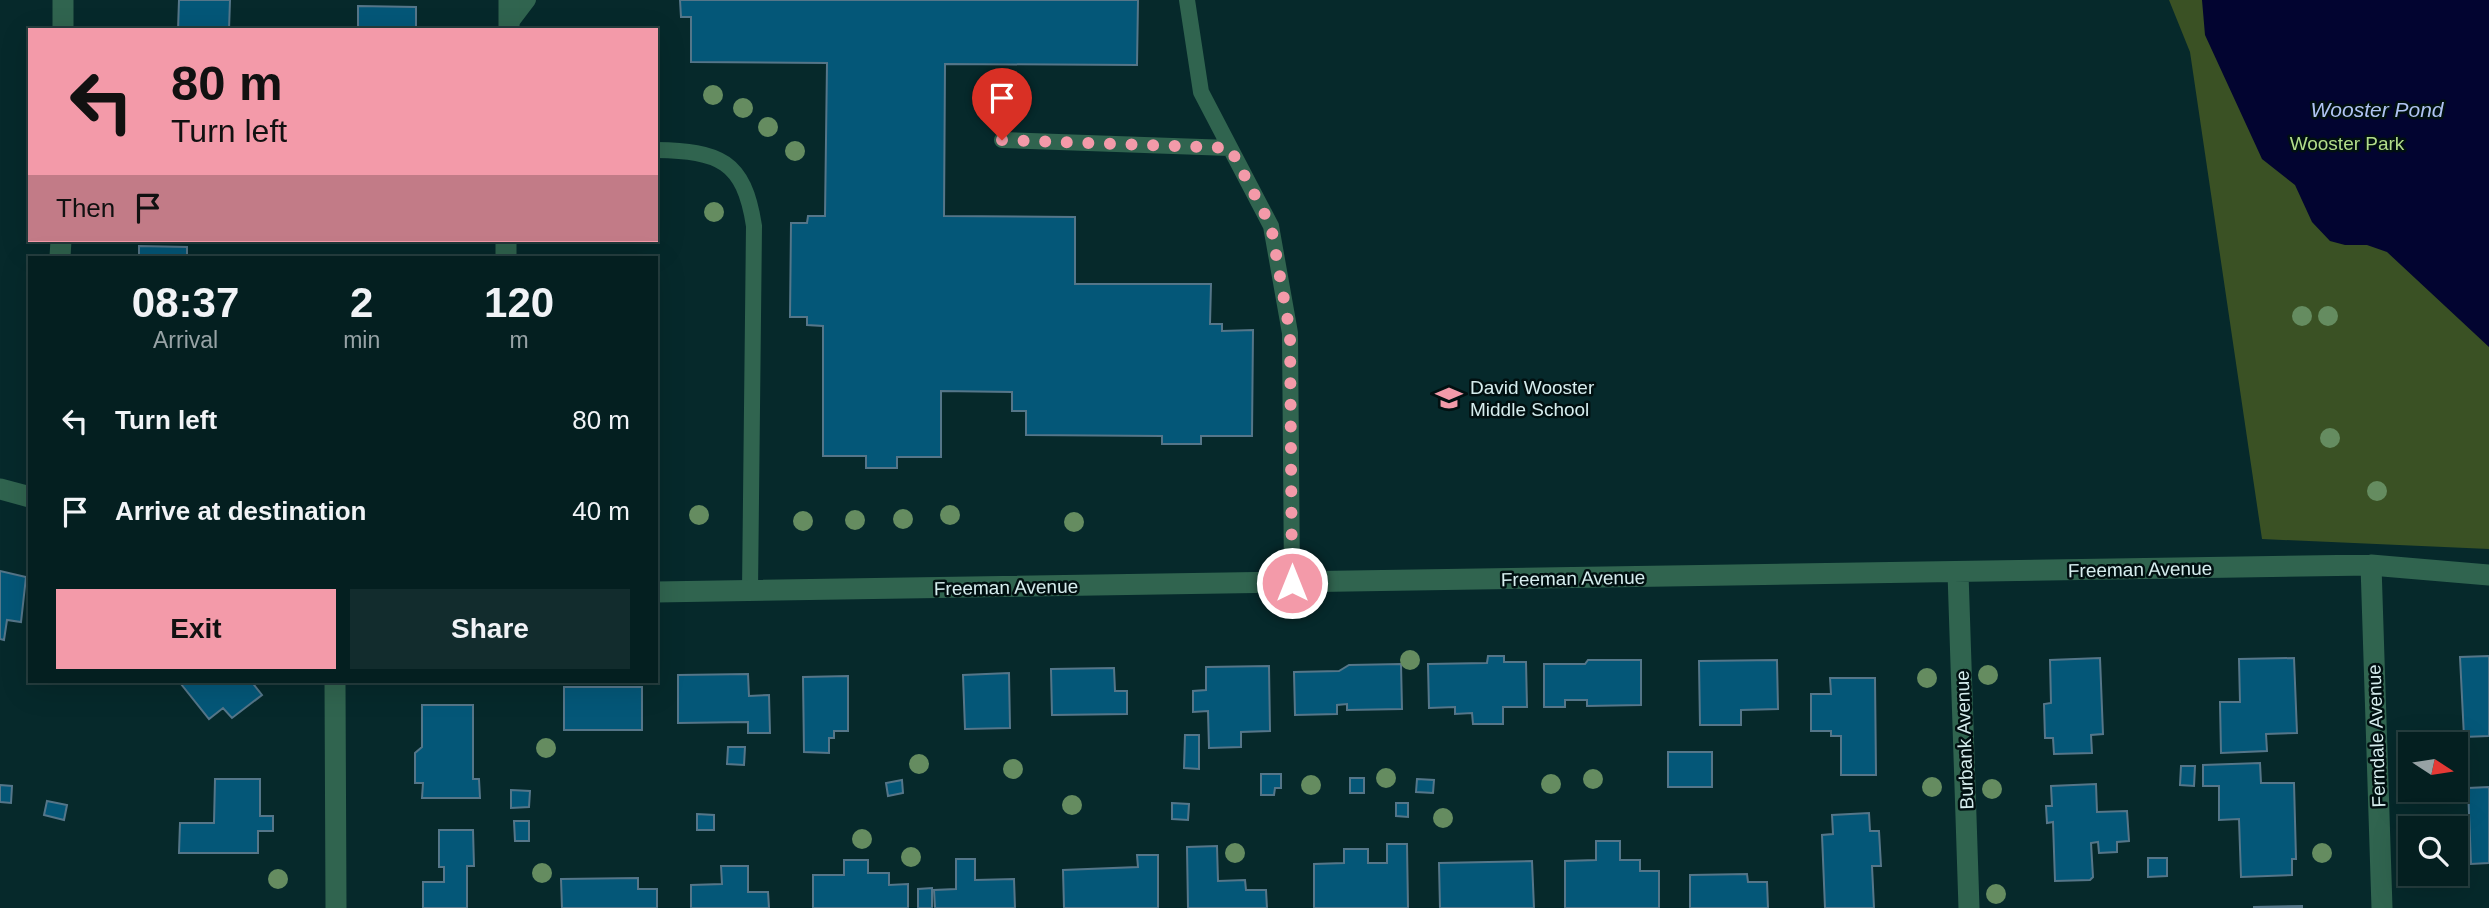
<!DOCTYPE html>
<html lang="en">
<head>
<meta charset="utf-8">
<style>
  :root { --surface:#041f20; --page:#122c2d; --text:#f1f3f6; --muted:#97a2a5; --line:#253d3e; --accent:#f39aa9 }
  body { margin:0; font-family:Arial,sans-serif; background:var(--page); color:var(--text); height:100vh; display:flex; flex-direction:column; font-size:26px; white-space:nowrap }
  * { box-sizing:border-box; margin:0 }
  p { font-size:23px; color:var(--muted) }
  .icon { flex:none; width:38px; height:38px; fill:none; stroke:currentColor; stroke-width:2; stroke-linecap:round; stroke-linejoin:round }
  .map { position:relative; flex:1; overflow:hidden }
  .panel { position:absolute; left:28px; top:256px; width:630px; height:427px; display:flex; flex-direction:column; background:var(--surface); border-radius:0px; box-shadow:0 7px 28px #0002,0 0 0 2px var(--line) }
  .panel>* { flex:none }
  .guide { position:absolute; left:28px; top:28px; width:630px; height:214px; border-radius:0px; box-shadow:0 7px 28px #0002,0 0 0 2px var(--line); background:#f39aa9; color:#111; overflow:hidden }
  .needle { width:46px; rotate:102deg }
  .fabs { position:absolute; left:2398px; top:732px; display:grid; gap:14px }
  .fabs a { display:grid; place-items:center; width:70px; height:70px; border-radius:0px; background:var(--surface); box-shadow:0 7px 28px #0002,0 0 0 2px var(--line); font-size:35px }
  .pin { position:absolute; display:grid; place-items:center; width:60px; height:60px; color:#fff; margin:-72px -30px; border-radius:50% 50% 50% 0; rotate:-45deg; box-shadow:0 0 7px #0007 }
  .pin .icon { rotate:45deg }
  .me { position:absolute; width:77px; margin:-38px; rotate:0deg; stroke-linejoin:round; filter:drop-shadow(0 0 5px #0008) }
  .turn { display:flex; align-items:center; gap:24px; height:147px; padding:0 28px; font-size:32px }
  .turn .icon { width:91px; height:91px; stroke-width:2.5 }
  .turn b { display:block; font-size:49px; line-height:60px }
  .then { display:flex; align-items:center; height:66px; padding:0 28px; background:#0003; gap:14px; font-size:26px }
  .eta { display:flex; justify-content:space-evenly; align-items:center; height:119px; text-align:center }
  .eta b { font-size:42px; font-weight:800; line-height:49px }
  .button { display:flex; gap:14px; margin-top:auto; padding:14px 28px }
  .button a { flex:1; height:80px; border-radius:0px; background:var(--accent); color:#111; font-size:28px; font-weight:800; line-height:80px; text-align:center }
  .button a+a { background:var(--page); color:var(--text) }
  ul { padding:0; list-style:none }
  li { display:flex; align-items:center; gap:21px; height:91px; padding:0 28px }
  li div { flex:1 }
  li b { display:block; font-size:26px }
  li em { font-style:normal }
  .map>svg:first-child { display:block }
</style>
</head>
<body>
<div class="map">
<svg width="2489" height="908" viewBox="0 0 2489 908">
  <rect width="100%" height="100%" fill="#06292b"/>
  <path fill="#3a5124" d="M2169,0H2489V549L2262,539L2190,52Z"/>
  <path fill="#020430" d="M2202,0H2489V347L2387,252L2367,245H2345L2330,241L2312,222L2295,185L2262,159L2205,35Z"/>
  <path fill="#045778" stroke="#557689" stroke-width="2" d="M179,0H230L229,30H178Z
    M1138,0L1137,65L945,64L944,216L1075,217V284H1211L1210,324H1222V331L1253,330L1252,436H1201V444H1162V436L1026,435V411H1012V392L941,391V457H897V468H866V456H823V326L807,325V317H790L791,223H807L808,216H825L827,63L691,62V17H681L680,0Z
    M358,6L416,7V30H358Z
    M139,246L187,247V257H139Z
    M0,571L26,577L21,622L7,620L4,640L0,639Z
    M1488,656H1504V662H1526L1527,707H1503V724H1473L1472,713L1455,714V707L1429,708L1428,664L1487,663Z
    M2489,656V736L2464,737L2460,657Z
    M2100,658L2103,734L2091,735L2092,753L2054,754L2053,738H2045L2044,704L2051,703L2050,660Z
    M2294,658L2297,733L2266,734L2267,751L2221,753L2220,702H2240L2239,659Z
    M1588,660H1641V705L1587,706V700H1565V707H1544V664H1585Z
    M1777,660L1778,709L1741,710V725H1700L1699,661Z
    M1401,664L1402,709L1347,710V704L1337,705V714L1295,715L1294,672L1339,671L1349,665Z
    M1269,666L1270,731L1241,732V747L1209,748L1208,711L1193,712V691L1206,690V667Z
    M1114,668L1115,691H1127V714L1052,715L1051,669Z
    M1009,673L1010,728L965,729L963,675Z
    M748,674L749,696L769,695L770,733H748V722L678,723V675Z
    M848,676V731H834V738H829V753L804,752L803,677Z
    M1830,678H1875L1876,775H1841V736H1831V731H1811V694H1831Z
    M185,681H251L262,695L232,718L223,708L209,719L181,684Z
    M564,687H642V730H564Z
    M422,705H473V779H479L480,798H422L423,783H415V753L422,747Z
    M1185,735H1199V769L1184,768Z
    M728,747H745L744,765L727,764Z
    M1668,752H1712V787H1668Z
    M2260,763L2261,783H2294L2296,859H2292V875L2241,877L2239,819L2219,820V786H2203V765Z
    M2181,766H2195L2194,786L2180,785Z
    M1261,774H1281V788H1275L1274,795H1261Z
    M1350,778H1364V793H1350Z
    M215,779H260V816H273V831H258V853H179L180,823H214Z
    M1417,779L1434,780L1433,793L1416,792Z
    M902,780L903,793L888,796L886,783Z
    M2096,784L2097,812L2127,811L2129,841L2117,842V852L2099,853L2098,842L2091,843L2093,877L2090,880L2055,881L2053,822L2047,823L2046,806H2052L2051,786Z
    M0,785L12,786L11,803L0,802Z
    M2489,787V863L2471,864L2468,788Z
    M511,790L530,791L529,807L511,808Z
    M47,801L67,805L64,820L44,815Z
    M1172,803L1189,804L1188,820L1172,819Z
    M1396,803H1408V817L1396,816Z
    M1869,813L1870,831H1879L1881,866H1872L1874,908H1825L1822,835L1833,834L1832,815Z
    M697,814L714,815V830H697Z
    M514,821H529V841H515Z
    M439,830H473L474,866H467V908H423V882H444V867H439Z
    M1596,841H1620V860H1640V871H1659V908H1565V861L1596,860Z
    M1387,844H1407L1408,908H1314V864L1344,863V849H1368V863H1387Z
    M1217,846L1218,881L1245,880L1246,890H1266L1267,908H1188L1187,847Z
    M1137,855H1158V908H1064L1063,870L1138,867Z
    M2148,858H2167V876L2148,877Z
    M956,859H975V880L1014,879L1015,908H935L934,890L956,889Z
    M844,860H868V873H889V885L908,884V908H813V875H844Z
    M1532,861L1534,908H1440L1439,863Z
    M721,866H748V892H768L769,908H691V885L722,884Z
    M1747,874L1748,882H1767L1768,908H1690V875Z
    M638,878V889H657V908H562L561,879Z
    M932,888V908H918V889Z
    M2302,906V908H2254V907Z"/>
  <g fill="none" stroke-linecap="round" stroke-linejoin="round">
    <path stroke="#30644f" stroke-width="16" d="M1187,0L1201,92L1271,226L1290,333L1292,583
      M509,25L528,0
      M1002,140L1230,148
      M656,150C719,151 744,160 754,226L750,591"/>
    <path stroke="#30644f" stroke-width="21" d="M63,30V0
      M509,30V0
      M60,257L61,240
      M506,257V240
      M0,489L30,497
      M2371,565L2382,908
      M1958,573L1969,908
      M656,592L2371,565L2489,575
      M335,681L336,908"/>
  </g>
  <g fill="#658c60">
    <circle cx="713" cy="95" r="10"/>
    <circle cx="743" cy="108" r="10"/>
    <circle cx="768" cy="127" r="10"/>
    <circle cx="795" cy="151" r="10"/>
    <circle cx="714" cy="212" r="10"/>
    <circle cx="2302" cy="316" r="10"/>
    <circle cx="2328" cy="316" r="10"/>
    <circle cx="2330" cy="438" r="10"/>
    <circle cx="2377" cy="491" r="10"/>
    <circle cx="699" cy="515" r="10"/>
    <circle cx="950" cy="515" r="10"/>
    <circle cx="903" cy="519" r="10"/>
    <circle cx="855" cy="520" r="10"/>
    <circle cx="803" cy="521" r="10"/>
    <circle cx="1074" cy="522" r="10"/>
    <circle cx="1410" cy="660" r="10"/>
    <circle cx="1988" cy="675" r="10"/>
    <circle cx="1927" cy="678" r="10"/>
    <circle cx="546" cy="748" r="10"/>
    <circle cx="919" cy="764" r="10"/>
    <circle cx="1013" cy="769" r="10"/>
    <circle cx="1386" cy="778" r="10"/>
    <circle cx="1593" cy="779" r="10"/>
    <circle cx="1551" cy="784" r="10"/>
    <circle cx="1311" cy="785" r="10"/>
    <circle cx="1932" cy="787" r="10"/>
    <circle cx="1992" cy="789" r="10"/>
    <circle cx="1072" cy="805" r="10"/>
    <circle cx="1443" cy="818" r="10"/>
    <circle cx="862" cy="839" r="10"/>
    <circle cx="1235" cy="853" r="10"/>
    <circle cx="2322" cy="853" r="10"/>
    <circle cx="911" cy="857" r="10"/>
    <circle cx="542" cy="873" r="10"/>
    <circle cx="278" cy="879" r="10"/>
    <circle cx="1996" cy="894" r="10"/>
  </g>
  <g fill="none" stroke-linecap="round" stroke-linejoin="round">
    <path stroke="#f39aa9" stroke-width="12" stroke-dasharray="0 21.6" d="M1002,140L1230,148L1271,226L1290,333L1292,583"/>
  </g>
  <defs>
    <symbol id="school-bare" viewBox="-9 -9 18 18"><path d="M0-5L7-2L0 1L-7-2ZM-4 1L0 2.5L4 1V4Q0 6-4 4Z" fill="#f39aa9" stroke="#011011" stroke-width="2.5" paint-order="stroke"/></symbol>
  </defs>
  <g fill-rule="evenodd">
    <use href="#school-bare" x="1430" y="379" width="38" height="38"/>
  </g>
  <g text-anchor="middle" stroke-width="5" stroke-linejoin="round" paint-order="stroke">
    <g font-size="19" fill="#b2dd8b" stroke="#011011">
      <text x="2347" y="150">Wooster Park</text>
    </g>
    <g font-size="19" fill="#d6edee" stroke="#011011" text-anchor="start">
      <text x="1470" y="394">David Wooster<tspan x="1470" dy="22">Middle School</tspan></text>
    </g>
    <g font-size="19" fill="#d6edee" stroke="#011011">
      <text transform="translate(2140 569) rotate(-1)" y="7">Freeman Avenue</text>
      <text transform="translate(1573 578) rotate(-1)" y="7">Freeman Avenue</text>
      <text transform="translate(1006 587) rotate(-1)" y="7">Freeman Avenue</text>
      <text transform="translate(2376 736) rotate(-92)" y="7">Ferndale Avenue</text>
      <text transform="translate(1964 740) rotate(-92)" y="7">Burbank Avenue</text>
    </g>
    <g font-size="21" font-style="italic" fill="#b0c4f3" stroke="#011011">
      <text x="2377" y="117">Wooster Pond</text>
    </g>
  </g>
</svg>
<div class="fabs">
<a><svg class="needle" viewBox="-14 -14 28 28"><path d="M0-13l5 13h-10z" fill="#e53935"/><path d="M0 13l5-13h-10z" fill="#97a2a5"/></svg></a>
<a><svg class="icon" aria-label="search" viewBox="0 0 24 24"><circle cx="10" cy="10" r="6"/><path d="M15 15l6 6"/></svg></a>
</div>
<div class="pin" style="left:1002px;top:140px;background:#d93025"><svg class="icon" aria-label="arrive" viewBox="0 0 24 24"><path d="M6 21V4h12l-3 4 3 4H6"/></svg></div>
<svg class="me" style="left:1292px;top:583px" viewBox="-20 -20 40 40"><circle r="17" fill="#f39aa9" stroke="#fff" stroke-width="3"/><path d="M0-11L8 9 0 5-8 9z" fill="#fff"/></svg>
<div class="guide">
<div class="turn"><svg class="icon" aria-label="left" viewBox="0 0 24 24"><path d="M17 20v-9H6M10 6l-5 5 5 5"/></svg><div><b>80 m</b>Turn left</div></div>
<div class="then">Then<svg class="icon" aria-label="arrive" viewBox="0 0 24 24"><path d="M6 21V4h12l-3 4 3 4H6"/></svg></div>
</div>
<section class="panel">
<div class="eta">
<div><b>08:37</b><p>Arrival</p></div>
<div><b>2</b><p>min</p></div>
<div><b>120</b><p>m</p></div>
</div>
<ul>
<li><svg class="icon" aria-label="left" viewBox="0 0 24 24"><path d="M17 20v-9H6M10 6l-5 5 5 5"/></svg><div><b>Turn left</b></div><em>80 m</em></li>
<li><svg class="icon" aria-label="arrive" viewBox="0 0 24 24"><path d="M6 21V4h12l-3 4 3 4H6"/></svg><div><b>Arrive at destination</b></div><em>40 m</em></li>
</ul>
<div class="button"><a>Exit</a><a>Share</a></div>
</section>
</div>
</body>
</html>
